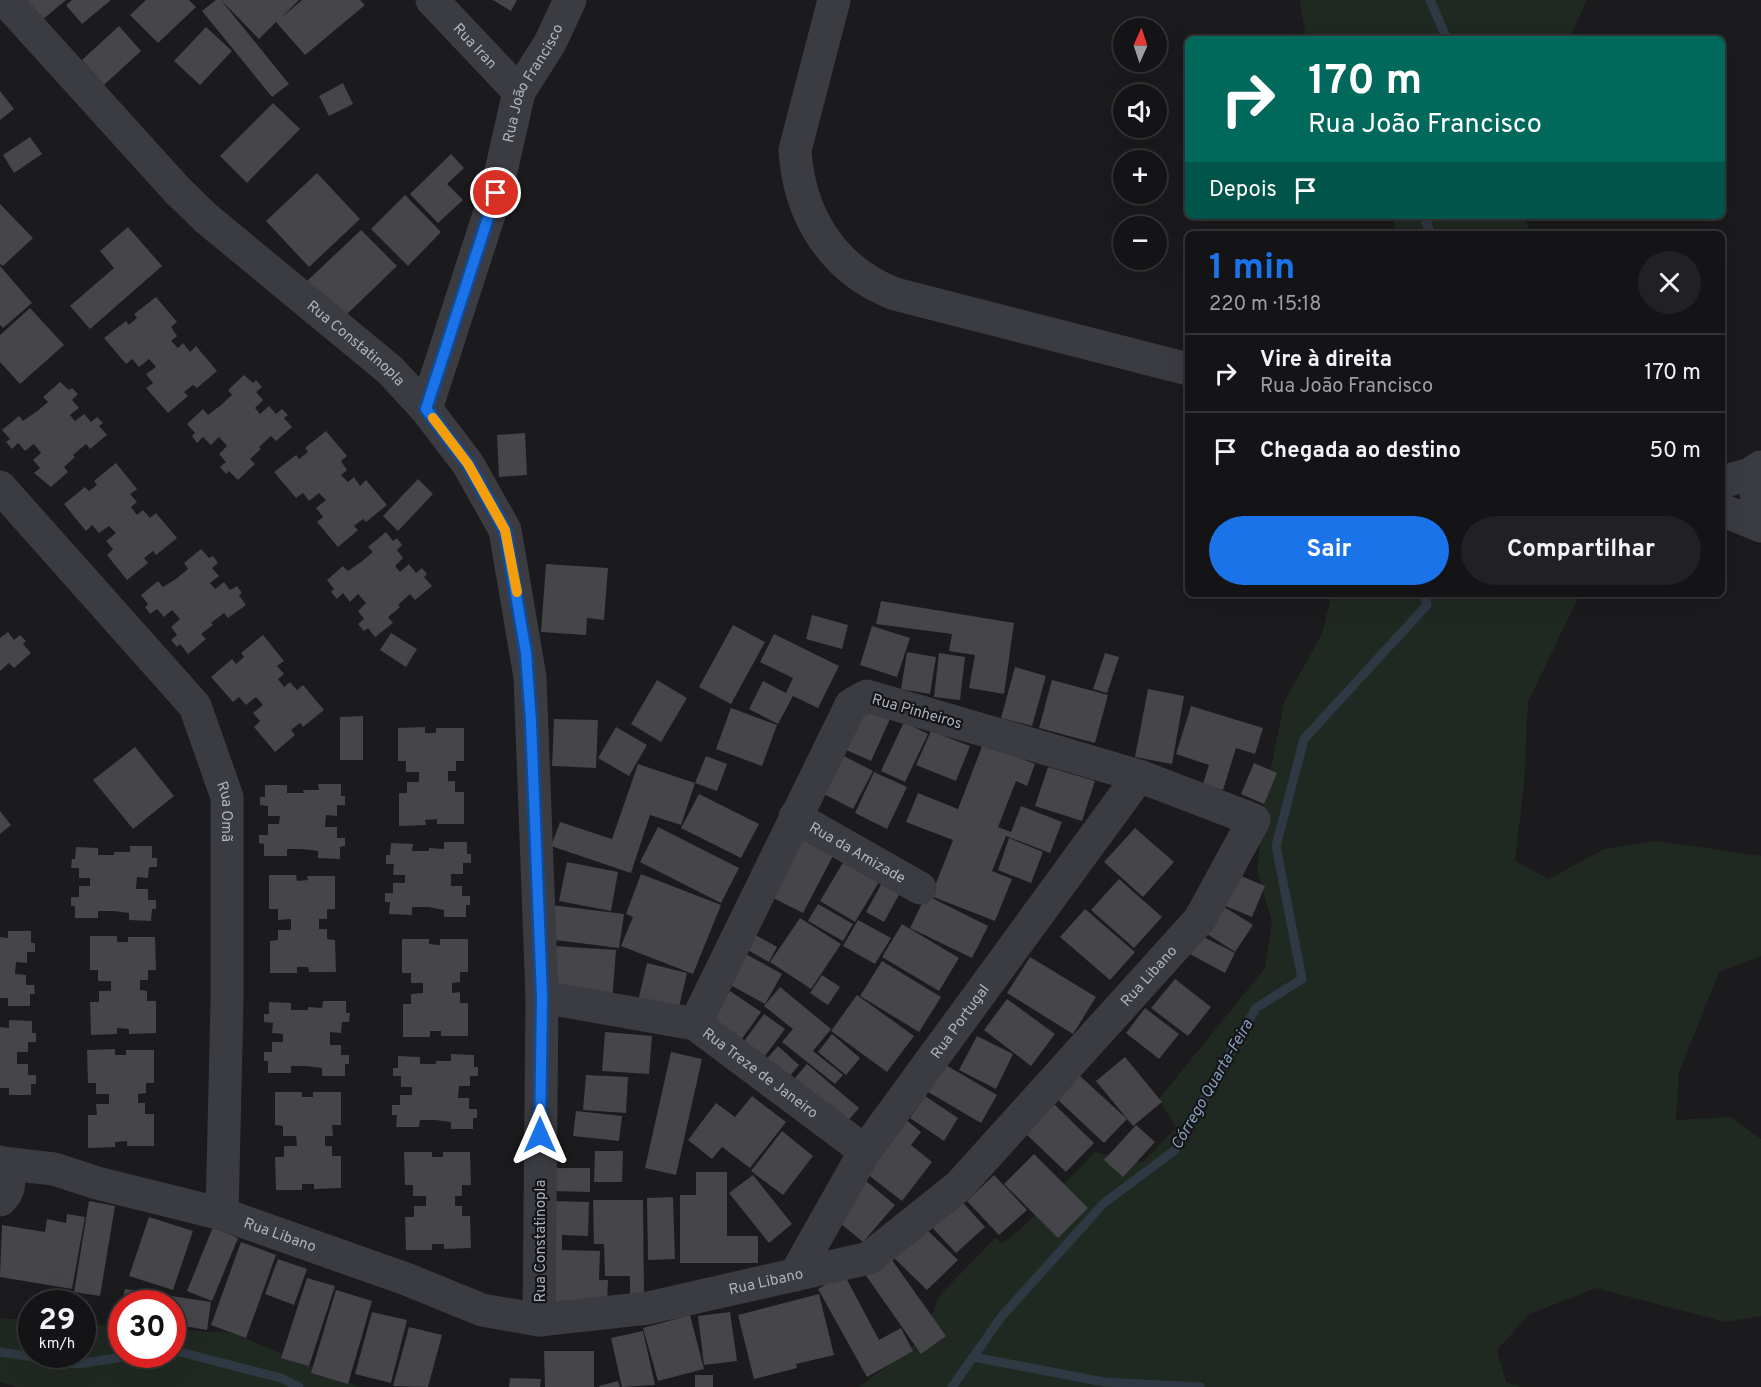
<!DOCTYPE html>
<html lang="pt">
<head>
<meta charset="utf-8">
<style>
  :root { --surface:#141416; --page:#212123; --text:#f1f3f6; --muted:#9d9ea1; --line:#333335; --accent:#1a73e8 }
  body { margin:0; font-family:Overpass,sans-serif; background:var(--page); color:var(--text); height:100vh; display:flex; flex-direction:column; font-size:22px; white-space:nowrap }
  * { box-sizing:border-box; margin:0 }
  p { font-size:20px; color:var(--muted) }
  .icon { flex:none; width:33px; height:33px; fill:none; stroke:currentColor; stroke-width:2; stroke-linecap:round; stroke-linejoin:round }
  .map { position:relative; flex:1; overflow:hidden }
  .panel { position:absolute; left:1185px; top:231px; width:540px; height:366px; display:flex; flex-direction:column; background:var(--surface); border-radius:9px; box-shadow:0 6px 24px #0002,0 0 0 2px var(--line) }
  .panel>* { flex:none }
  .guide { position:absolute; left:1185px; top:36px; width:540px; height:183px; border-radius:9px; box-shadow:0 6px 24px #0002,0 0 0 2px var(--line); background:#00695c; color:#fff; overflow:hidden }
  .needle { width:39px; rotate:3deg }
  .buttons { position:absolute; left:1113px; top:18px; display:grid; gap:12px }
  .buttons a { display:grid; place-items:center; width:54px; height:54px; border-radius:50%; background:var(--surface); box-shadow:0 6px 24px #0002,0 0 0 2px var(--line); font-size:30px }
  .speed { position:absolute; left:18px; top:1290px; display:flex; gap:12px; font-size:30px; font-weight:700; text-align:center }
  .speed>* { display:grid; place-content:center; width:78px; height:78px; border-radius:50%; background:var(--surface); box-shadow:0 6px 24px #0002,0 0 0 2px var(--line); line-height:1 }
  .speed small { font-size:15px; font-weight:400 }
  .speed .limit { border:9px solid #d22; background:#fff; color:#111 }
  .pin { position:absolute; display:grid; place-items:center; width:51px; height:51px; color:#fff; margin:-26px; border:3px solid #fff; border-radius:50%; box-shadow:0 2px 6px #0007 }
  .me { position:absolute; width:66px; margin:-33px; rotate:0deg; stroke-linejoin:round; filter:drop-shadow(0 0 4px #0008) }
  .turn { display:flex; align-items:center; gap:21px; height:126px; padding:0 24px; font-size:27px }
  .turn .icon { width:78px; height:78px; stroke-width:2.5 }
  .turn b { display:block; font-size:42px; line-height:51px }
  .then { display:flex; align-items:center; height:57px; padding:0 24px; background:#0003; gap:12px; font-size:22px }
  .round { display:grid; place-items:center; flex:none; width:63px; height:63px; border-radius:32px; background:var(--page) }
  .head { display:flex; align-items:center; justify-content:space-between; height:102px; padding:0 24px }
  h1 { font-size:36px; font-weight:700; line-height:45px; color:var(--accent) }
  .action { display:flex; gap:12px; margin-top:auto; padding:12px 24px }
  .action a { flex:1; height:69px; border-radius:36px; background:var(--accent); color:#fff; font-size:24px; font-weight:700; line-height:69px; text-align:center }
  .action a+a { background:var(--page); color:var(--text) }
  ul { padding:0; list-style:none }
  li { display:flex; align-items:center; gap:18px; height:78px; padding:0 24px; border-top:2px solid var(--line) }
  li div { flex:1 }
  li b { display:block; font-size:22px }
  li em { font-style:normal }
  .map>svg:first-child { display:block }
</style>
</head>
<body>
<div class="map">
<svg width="1761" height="1387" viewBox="0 0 1761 1387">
  <rect width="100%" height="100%" fill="#1b1a1d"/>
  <path fill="#202921" d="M1300,0H1587L1569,39H1306Z
    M1394,216H1526L1529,234H1395Z
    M1330,594H1580L1528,702L1524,785L1515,861L1549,879L1604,849L1658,841L1761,856V956L1719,972L1679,1072L1676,1120L1730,1117L1761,1139V1316L1725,1322L1596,1288L1530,1314L1497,1350L1506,1382L1521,1387H859L923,1338L939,1296L996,1237L1001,1244L1023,1227L1095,1152L1142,1163L1176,1128L1159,1099L1265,968L1272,921L1257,871L1265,800L1284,702L1322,634L1330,602Z
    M0,1318L31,1320L32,1354H82L83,1324L121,1326L122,1354H172L173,1329L233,1333L360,1387H16L0,1382Z"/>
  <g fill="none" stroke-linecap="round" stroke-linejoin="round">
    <path stroke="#2f3943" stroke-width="9" d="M1430,0L1447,39
      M1430,216L1426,223L1432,234
      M172,1350L281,1378L299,1387
      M0,1352L78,1364L142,1354
      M973,1357L1104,1382L1200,1387
      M952,1387L1002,1316L1104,1203L1174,1151L1256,1008L1302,979L1276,846L1304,739L1427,605L1424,594"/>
  </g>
  <path fill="#45454a" d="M15,0H66L36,25Z
    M72,0H111L82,24L66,5Z
    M146,0H189L196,7L158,43L130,15Z
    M216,0H221L289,84L272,97L202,11Z
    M221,0H299L281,18L302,0H360L365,5L305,55L276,22L259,39Z
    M493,0H517L511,11Z
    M119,26L141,51L104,85L82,60Z
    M206,27L232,51L200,85L174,61Z
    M343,83L353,104L329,116L319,96Z
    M0,91L14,109L0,120Z
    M273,103L300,129L247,183L220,156Z
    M30,137L42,154L14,173L3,155Z
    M451,154L464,168L447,184L463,200L438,223L410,194Z
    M317,173L360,219L309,267L266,221Z
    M405,195L441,232L408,266L371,229Z
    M0,204L33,238L3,266L0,264Z
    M128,227L162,266L90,329L70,306L114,268L100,251Z
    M361,230L397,266L342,319L306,282Z
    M0,266L32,303L3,328L0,325Z
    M156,297L177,322L171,327L177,336L171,341L178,348L183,343L190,352L196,346L217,371L197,388L193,385L184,392L188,396L168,413L146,388L153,383L146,374L156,367L149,359L139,367L132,359L126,364L104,338L126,321L129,325L137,318L134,314Z
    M30,308L64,345L20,384L0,362V335Z
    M244,375L253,383L256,380L262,387L256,392L263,400L255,408L260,414L269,406L276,414L282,409L288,415L284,418L292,427L276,441L271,436L259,447L261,449L250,459L255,464L238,480L229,471L226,474L220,467L226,462L219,454L227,446L219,437L211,445L203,437L197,443L192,436L195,433L187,424L203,409L208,415L221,405L232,395L228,390Z
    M60,382L69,390L72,388L78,394L72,400L79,408L70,415L75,421L84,414L91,422L97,417L103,423L99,426L107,435L90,449L86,444L73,455L75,457L64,467L68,472L51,487L34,473L40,468L33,460L41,453L34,444L25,451L18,443L12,449L6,442L10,439L2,430L19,416L23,421L36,412L48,402L43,397Z
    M326,431L347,456L341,461L347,470L341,475L348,482L354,477L360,486L366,480L387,505L366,522L363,519L354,526L358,530L338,547L317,522L323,517L316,508L326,500L319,493L309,501L303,493L296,498L274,472L296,455L299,459L308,452L305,448Z
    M525,433L527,475L499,477L497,435Z
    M116,463L137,489L130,494L137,502L131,507L137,515L143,510L150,518L156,513L177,538L156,555L153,551L144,558L148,563L127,580L107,555L113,549L106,541L116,533L109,526L99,533L92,525L86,531L64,504L85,487L89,491L97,485L94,481Z
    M418,479L433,494L398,531L383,516Z
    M386,532L393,541L397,538L402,545L397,550L403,558L395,566L400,572L409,564L416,573L422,568L427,574L424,577L432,586L415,600L410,594L398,605L400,607L388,617L393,623L375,637L368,628L364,631L358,624L364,619L358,611L366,603L358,594L350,602L343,593L337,599L331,592L334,589L327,580L343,566L348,571L361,562L373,552L368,547Z
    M201,549L209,558L213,556L218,563L212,568L219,576L210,583L215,589L224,582L230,590L237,586L242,593L239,595L246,605L228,618L224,613L211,623L213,625L201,634L206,639L188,654L180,644L177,647L171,640L177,635L171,627L180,619L172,610L164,617L157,609L150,614L145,607L148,604L141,595L158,581L163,587L176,579L188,569L184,563Z
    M546,564L608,568L604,620L587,618L586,635L541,632Z
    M881,601L1014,623L1004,694L969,688L975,655L949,651L952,634L876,624Z
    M812,615L848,625L842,649L806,639Z
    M733,625L765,642L731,704L699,687Z
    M872,626L910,638L897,677L860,665Z
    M8,632L14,640L20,635L26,641L23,644L31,653L14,668L9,663L0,671V638Z
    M391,633L417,649L406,667L380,650Z
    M774,634L839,666L818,708L793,696L778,724L749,709L763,681L786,693L793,678L760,662Z
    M263,635L284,661L277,666L284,674L278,679L284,687L290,682L297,690L303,685L324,710L303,727L300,723L291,730L295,735L275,752L254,727L260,721L253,713L263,705L256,697L246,705L239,697L233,702L211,677L232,659L236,664L244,657L241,653Z
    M907,652L936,657L930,694L901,689Z
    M939,653L965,657L960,700L934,697Z
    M1105,653L1119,657L1107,693L1093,689Z
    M1015,667L1046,676L1032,726L1001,718Z
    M657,680L687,698L661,742L631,724Z
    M1052,680L1108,695L1095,743L1039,728Z
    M1148,689L1184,696L1172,764L1135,757Z
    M1191,706L1263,728L1255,754L1236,748L1223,790L1203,784L1209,765L1176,754Z
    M862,707L890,719L871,761L844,749Z
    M731,708L777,725L762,766L716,749Z
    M363,716V760H340V717Z
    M554,719L598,720L596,768L552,766Z
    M904,722L928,734L905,782L881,771Z
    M425,727V733H436V728H464V761H456V771H448V781H455V792H464V824H437V819L425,820L426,825L399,826V793H407V782H419V772H406V761H398V728Z
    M616,727L647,745L629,776L598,758Z
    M931,731L970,746L956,781L916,765Z
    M983,744L1035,764L1027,786L1016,781L998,827L1011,832L1021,806L1062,822L1050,853L1006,836L992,871L1012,879L995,921L931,896L953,840L906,822L918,793L958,809Z
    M135,747L174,796L133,829L93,780Z
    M838,753L873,771L853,809L818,791Z
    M706,756L727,764L717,791L695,783L681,825L650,815L631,873L551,846L560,822L612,839L638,764L695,783Z
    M1254,763L1277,773L1264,804L1241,794Z
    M1048,767L1095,781L1082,821L1035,806Z
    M874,772L907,787L887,829L855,813Z
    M318,784H341V796H345V805H337V816L326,815L325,827H337V838H345V846L340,847V859L318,858V851L302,849H287V856H264V844L259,843V835H268V824H279L280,816H268V806L260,805V797H265V785H287V793H304L303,790H319Z
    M699,794L759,824L741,858L681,828Z
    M0,811L11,825L0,834Z
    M658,827L739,868L721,903L640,862Z
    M1135,828L1174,862L1143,897L1104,862Z
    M803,832L836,850L803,913L769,896Z
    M1009,838L1043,852L1031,883L998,870Z
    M444,842H467V854H471V863H463V874H451V886H462V896H470V905H466V917H444V910L428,907H412V915L389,914L390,902H385V893H393V883H405V875H393L394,864H386V855H390L391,843L413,844L412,851H429V848L444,849Z
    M130,846H152V858H157V867H149L148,878L137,877L136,889H148V900H156V909H152L151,921L129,920V913L113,911H98V918H75V906H71V897H79V886H90V878H79V868H71L72,859H75L76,847L98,848V855H114V852H130Z
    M844,861L879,882L855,922L820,901Z
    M567,862L618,872L611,911L559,901Z
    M1234,873L1265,886L1252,917L1221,904Z
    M641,874L721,905L693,974L621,946L633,917L626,914Z
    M269,875H296L297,881L308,880L307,876H335V909H327V919H319V929H327V939L335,940L336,972H309L308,967H297V973H270V941L278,940V930H291V919L278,920V909H269Z
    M1119,879L1162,917L1134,948L1091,910Z
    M883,881L901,891L884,922L866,912Z
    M926,895L988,926L972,958L910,928Z
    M1218,903L1253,925L1235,952L1201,930Z
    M818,904L853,924L843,941L808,921Z
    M551,905L624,914L619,948L547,939Z
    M1085,909L1135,952L1110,980L1060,937Z
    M800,918L841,944L811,989L770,962Z
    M858,920L891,938L875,964L843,946Z
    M902,924L959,958L939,991L882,957Z
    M8,931H31V943H35V952H27V963L16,962L15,974L26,975V985H34L35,994H30V1006H8V998H0V937L8,938Z
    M754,934L777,947L769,962L746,949Z
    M1198,934L1235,953L1225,973L1188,953Z
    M90,936H117V942H128V937H155L156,970H148V980H140V990L147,991V1001H156V1033L129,1034V1029L117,1028V1034L91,1035L90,1002H99V991H111V981H98V970H90Z
    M402,939H429V944L440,945V939H468V972H460V982L452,983V993L460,992V1003H468V1036H441V1031H430V1037H403V1004H411V994L423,993V983H411V973H402Z
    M554,946L616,950L612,1002L549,997Z
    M742,952L782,974L765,1004L725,982Z
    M1030,957L1096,997L1073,1034L1007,993Z
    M882,961L941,997L919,1032L860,996Z
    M647,963L687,973L678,1011L638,1001Z
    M822,975L840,987L828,1005L810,993Z
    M1175,979L1211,1007L1188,1036L1151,1008Z
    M780,987L831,1029L813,1051L843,1075L835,1084L782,1042L793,1029L764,1006Z
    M730,991L761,1012L741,1040L711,1018Z
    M857,995L914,1036L887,1072L831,1031Z
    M1007,999L1055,1034L1031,1066L984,1030Z
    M323,1001H346V1013H350L349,1022H342L341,1033L330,1032V1045H341V1055H349V1064H345V1076H322V1068L306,1066H291V1073H268V1061H264V1052H272V1042H283V1034L272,1033L273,1023L264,1022V1014H269V1002L291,1003V1010H308V1007L322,1008Z
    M1145,1008L1179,1034L1159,1059L1126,1033Z
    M764,1014L785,1029L765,1056L744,1041Z
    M9,1020L32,1021V1033H36V1042H28V1052H17V1064H28V1075H36V1084H31V1095H9V1088H0V1027L9,1028Z
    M605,1032L652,1036L649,1074L602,1071Z
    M832,1034L860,1058L846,1075L818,1052Z
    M977,1036L1013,1054L996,1089L959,1070Z
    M778,1046L799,1065L785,1082L763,1063Z
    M115,1049V1055H126V1050H154V1083H146V1093L138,1094V1103H145V1114H154V1146H127V1141L115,1142V1147L88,1148V1115H97L96,1104H109V1094H96V1083H88L87,1050Z
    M671,1052L702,1059L676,1175L645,1168Z
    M451,1054L474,1055V1067H478V1076H470V1086H459L458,1098H469V1109H477V1118H473V1129H451V1122L435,1120H420L419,1127H396L397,1115H392V1105H400V1095H412V1087H401V1076H393V1068H398V1056L420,1057V1064H436V1061H451Z
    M1125,1057L1162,1102L1133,1126L1096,1081Z
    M939,1061L997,1095L981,1123L923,1089Z
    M807,1064L859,1108L840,1130L788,1086Z
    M586,1075L628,1077L626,1113L583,1110Z
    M1079,1075L1127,1119L1104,1143L1057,1099Z
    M275,1092H302V1097H313V1092H341V1125H332L333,1136H325V1146H332V1156H341V1188L314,1189V1184H302V1190H276L275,1157H284V1146H297L296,1136H283V1126L275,1125Z
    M752,1096L786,1122L750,1168L722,1147L712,1159L688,1140L716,1103L735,1117Z
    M925,1096L958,1118L944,1141L910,1118Z
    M1053,1103L1094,1143L1066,1172L1024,1132Z
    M576,1111L622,1116L619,1141L573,1136Z
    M899,1114L921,1132L911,1145L932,1162L902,1201L858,1167Z
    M1136,1125L1155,1142L1123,1177L1104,1160Z
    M782,1131L813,1156L783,1195L751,1171Z
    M595,1151H623L622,1182H594Z
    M404,1152H432V1157H443V1152H470L471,1185H462V1196H455V1206H462V1216H470L471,1248L444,1249V1244H432V1250H406L405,1217H414V1206H426V1196H413V1185H405Z
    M1034,1154L1088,1208L1058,1238L1004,1184Z
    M555,1168H590V1192L554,1191Z
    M696,1172H727V1236H758V1263H680V1195H696Z
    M753,1175L792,1224L769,1243L729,1193Z
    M994,1175L1027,1210L999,1235L967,1201Z
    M866,1181L895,1205L863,1242L834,1218Z
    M956,1195L985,1227L956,1253L927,1222Z
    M673,1197L675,1259L648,1260L647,1198Z
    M593,1200H643L644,1295L630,1296V1276H605L604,1244H594Z
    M89,1201L115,1206L100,1296L74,1292Z
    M553,1201L589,1202L588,1236L562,1235V1250L600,1251L599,1280H608L607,1304L550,1302Z
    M67,1214L85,1217L72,1289L0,1277L2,1225L45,1232L47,1219L66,1223Z
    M149,1217L193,1231L173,1290L129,1276Z
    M923,1226L958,1260L927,1290L892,1256Z
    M213,1227L238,1238L212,1301L187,1291Z
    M241,1242L276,1255L246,1338L211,1325Z
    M887,1253L946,1336L921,1354L862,1270Z
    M278,1259L307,1269L294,1305L265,1294Z
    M844,1274L879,1340L901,1328L913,1351L867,1377L818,1289Z
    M307,1278L335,1286L309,1366L281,1358Z
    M125,1289L211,1302L207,1330L172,1324V1304H122Z
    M336,1290L372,1301L348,1384L311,1373Z
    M819,1294L834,1355L796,1364L797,1368L754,1379L738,1315Z
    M372,1312L407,1320L391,1383L355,1374Z
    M730,1312L737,1361L704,1365L698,1316Z
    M690,1315L704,1369L658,1381L643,1328Z
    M409,1327L442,1335L428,1387L393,1386Z
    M643,1331L655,1385L622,1387L611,1338Z
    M544,1351H594V1387H545Z
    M695,1375H713V1387H695Z
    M510,1378L541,1379L540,1387H509Z
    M618,1381L620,1387H599V1386Z"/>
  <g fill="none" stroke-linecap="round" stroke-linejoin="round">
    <g stroke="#3b3c42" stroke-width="33">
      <path id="s1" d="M5,0L178,191L207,219L390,370L426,409L468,464L505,530L530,677L542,997L539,1320"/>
      <path id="s2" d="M432,0L519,92"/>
      <path d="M834,0L795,150C799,216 833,270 895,294L1188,369"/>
      <path id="s3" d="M426,409L496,193L519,92L550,43L570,0"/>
      <path d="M1761,473C1755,488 1754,501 1761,515"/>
      <path d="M1722,482L1750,474L1761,467"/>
      <path id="s4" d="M0,487L195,706L227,797V1003L222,1214"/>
      <path d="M1722,510L1761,526"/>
      <path id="s5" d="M795,817L920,888"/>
      <path id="s6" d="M542,997L695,1024L865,1151"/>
      <path d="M0,1162C11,1173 12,1190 0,1200"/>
      <path id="s7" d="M2,1163L54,1169L97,1183L222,1214L406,1279L482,1310L539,1320L648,1308L869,1258L959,1186L1200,919L1254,820L1139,776L867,696L851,705L695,1024"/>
      <path id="s8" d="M795,1275L865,1151L1139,776"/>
    </g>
  </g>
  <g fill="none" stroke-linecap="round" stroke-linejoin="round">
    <defs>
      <path id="route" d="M496,193L426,409L468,464L505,530L526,653L531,722L542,997L540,1135"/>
    </defs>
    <use href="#route" stroke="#114b97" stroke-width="15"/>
    <use href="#route" stroke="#1a73e8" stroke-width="10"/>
    <path stroke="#f59e0b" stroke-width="10" d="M433,418L468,464L505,530L517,592"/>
  </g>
  <g text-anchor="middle" stroke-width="4.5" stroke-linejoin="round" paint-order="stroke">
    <g font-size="15" fill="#acb1bd" stroke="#151518">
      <text dy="5" stroke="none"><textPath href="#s2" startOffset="63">Rua Iran</textPath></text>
      <text dy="5" stroke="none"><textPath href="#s3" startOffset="344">Rua João Francisco</textPath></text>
      <text dy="5" stroke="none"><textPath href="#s1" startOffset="492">Rua Constatinopla</textPath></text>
      <text transform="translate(917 711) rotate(16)" y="5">Rua Pinheiros</text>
      <text dy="5" stroke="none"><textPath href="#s4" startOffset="404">Rua Omã</textPath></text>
      <text dy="5" stroke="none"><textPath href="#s5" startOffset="72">Rua da Amizade</textPath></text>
      <text dy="5" stroke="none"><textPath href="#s7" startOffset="1296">Rua Libano</textPath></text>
      <text dy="5" stroke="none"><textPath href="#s8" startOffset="303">Rua Portugal</textPath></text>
      <text dy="5" stroke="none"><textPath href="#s6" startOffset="237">Rua Treze de Janeiro</textPath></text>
      <text dy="5" stroke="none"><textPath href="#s7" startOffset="288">Rua Libano</textPath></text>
      <text transform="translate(540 1241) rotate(-90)" y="5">Rua Constatinopla</text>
      <text dy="5" stroke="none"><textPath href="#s7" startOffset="792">Rua Libano</textPath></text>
    </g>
    <g font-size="16" font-style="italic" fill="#829eb9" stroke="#151518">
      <text transform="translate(1211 1084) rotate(-60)" y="6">Córrego Quarta-Feira</text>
    </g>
  </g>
</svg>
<div class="buttons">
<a><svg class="needle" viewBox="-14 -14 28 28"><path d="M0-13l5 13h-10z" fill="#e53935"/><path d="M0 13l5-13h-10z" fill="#9d9ea1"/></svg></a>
<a><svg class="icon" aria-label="sound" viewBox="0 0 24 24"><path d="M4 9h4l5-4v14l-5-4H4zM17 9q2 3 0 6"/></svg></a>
<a>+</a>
<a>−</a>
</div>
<div class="speed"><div>29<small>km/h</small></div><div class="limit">30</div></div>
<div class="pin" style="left:496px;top:193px;background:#d93025"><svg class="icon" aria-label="arrive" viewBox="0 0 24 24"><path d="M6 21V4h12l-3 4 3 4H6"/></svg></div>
<svg class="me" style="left:540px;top:1135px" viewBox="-20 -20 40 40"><path d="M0-17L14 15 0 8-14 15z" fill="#1a73e8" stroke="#fff" stroke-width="4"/></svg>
<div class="guide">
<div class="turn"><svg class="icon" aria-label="right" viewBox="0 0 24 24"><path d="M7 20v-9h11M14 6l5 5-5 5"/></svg><div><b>170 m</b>Rua João Francisco</div></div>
<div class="then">Depois<svg class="icon" aria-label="arrive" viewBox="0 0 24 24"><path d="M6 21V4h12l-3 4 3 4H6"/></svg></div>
</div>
<section class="panel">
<div class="head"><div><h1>1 min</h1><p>220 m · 15:18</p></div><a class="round"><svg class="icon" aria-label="close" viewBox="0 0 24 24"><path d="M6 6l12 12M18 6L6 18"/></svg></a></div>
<ul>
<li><svg class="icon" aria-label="right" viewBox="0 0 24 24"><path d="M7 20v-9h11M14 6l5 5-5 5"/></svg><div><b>Vire à direita</b><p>Rua João Francisco</p></div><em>170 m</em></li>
<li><svg class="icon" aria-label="arrive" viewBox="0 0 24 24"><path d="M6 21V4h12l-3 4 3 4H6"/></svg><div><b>Chegada ao destino</b></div><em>50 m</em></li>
</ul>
<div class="action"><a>Sair</a><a>Compartilhar</a></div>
</section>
</div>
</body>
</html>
